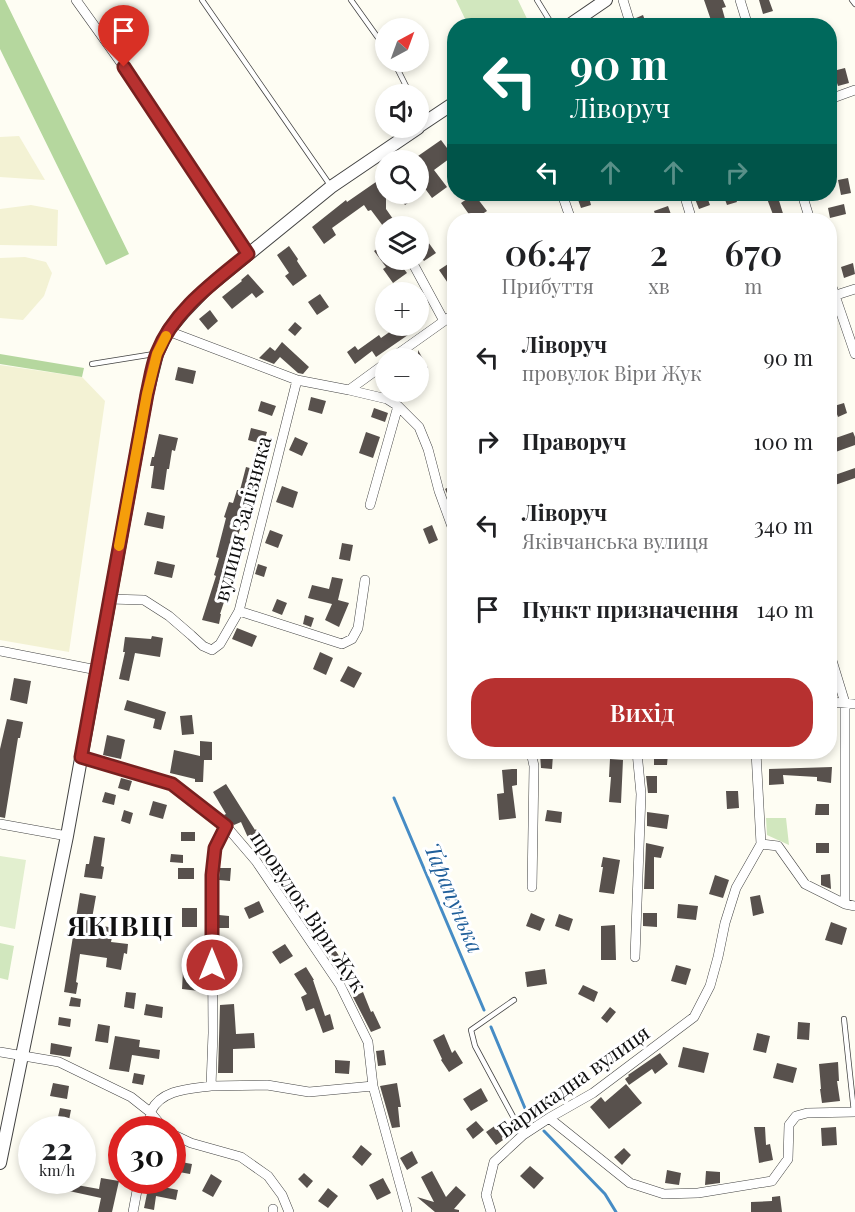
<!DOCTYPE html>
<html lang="uk">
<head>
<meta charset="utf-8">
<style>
  :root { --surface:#fff; --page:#f2f2f2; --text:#202124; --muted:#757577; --accent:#b73130 }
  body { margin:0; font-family:"Playfair Display",serif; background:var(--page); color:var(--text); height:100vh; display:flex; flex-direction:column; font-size:22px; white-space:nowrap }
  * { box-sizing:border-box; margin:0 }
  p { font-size:20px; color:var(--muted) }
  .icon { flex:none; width:33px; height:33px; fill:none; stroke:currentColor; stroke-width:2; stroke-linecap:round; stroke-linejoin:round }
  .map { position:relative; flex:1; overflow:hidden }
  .side { position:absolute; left:447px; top:213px; width:390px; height:546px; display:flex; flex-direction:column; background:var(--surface); border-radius:24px; box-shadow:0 3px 9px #0003 }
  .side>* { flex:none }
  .banner { position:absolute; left:447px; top:18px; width:390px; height:183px; border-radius:24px; box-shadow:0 3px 9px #0003; background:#00695c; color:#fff; overflow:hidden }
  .needle { width:39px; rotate:41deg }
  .tools { position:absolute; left:375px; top:18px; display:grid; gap:12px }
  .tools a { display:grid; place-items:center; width:54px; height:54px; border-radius:50%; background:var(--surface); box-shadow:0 3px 9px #0003; font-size:30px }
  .speed { position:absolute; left:18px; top:1116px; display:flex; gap:12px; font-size:30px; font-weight:700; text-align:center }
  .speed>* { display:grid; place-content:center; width:78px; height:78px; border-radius:50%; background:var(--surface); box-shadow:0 3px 9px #0003; line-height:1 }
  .speed small { font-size:15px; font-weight:400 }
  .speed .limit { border:9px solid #d22; background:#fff; color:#111 }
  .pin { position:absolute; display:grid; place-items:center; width:51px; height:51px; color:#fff; margin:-62px -26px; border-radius:50% 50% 50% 0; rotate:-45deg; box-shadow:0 0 6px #0007 }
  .pin .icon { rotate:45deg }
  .me { position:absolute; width:66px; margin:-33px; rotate:0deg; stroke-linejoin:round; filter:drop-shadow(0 0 4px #0008) }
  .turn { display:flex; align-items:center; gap:21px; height:126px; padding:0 24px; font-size:27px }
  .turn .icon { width:78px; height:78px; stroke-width:2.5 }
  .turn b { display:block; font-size:42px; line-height:51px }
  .lanes { display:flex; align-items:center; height:57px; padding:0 24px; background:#0003; justify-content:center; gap:30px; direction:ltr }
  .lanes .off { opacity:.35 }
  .eta { display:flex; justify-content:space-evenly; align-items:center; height:102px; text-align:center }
  .eta b { font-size:36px; font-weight:600; line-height:42px }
  .action { display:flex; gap:12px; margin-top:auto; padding:12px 24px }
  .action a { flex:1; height:69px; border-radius:24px; background:var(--accent); color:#fff; font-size:24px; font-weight:600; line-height:69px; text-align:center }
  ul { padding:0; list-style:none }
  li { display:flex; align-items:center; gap:18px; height:84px; padding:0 24px }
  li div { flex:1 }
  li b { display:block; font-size:22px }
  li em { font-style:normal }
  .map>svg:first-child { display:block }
</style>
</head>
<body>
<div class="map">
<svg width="855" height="1212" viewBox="0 0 855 1212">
  <rect width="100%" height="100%" fill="#fefdf3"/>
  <path fill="#f3f2d4" d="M19,136L45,180L0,177V137Z
    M31,205L58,210L57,246L0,245V209Z
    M25,257L46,262L52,273L44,296L23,320L0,318V258Z
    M0,365L82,377L105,401L69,652L0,640Z"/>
  <path fill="#d1e7be" d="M456,0H518L530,25H468Z
    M786,818L789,845L767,835L766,818Z
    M0,943L14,946L8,980L0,978Z"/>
  <path fill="#b5d79e" d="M0,0H5L129,254L106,265L0,49Z
    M0,354L84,368L82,377L0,364Z"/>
  <path fill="#e2efcf" d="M0,856L26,860L15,929L0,926Z"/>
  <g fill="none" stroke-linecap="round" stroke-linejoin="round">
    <path stroke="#468cc5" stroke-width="3" d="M394,798L484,1010
      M491,1027L527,1113L532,1118
      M544,1131L605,1194L616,1212"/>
  </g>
  <path fill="#58514d" d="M704,0H723L726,7L722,8L727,26H713Z
    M759,0H769L773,11L763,14Z
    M643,15L647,26H638L636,18Z
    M845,68L849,83L838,86L833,71Z
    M441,140L453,156L434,170L447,187L432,198L418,179V156Z
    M386,175V209L398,226H383L371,210L368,211L364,205L332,228L336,235L324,244L312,227L346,200L347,202Z
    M848,178L851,193L841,195L838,180Z
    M397,194H421L405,205Z
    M474,194L487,211L473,220L461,203Z
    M576,194H588L591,205L581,208Z
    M693,194H706L710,205L699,209Z
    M723,194H734L737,202L727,205Z
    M773,194H777L785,220H775L766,196Z
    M844,204L846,214L830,218L828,208Z
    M668,206L673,220H657L654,211Z
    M418,228L436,253L424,261L418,254Z
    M386,243V260H397L407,273L393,283L383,269L386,267L374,251Z
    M289,246L298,259L297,261L307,276L293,286L285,276L289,273L277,255Z
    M853,263L855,274L844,278L841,267Z
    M448,264L454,273V292L439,270Z
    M248,274L264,292L256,298L252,293L232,309L222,297L242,281L241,280Z
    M320,294L329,307L317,315L308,302Z
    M210,310L218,321L208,330L199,319Z
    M295,322L302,328L295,336L288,330Z
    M398,326H421L376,357L372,351L355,364L347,352L355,346L358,350L379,335L381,338Z
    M282,342L309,367L303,374L298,373L280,357L274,364L259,358L270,347L275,351Z
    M418,350L428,368L418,373Z
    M178,367L196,371L193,384L175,380Z
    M311,397L326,401L322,414L308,410Z
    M261,401L276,406L272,416L258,411Z
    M844,403L847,413L838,417L834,406Z
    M374,408L388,413L385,422L371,417Z
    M251,428L267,432L263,444L248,440Z
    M366,432L380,437L373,458L359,453Z
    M853,432L855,437V445L830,454V440Z
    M159,434L178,438L175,451L172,450L169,469H167L164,490L151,488L154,466H150L152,457H154Z
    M295,437L308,443L302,456L289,450Z
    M246,467L257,470L222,592L227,593L220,614H221L219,624L202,620L216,576L214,575L219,558L216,557L226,518L224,517L229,502L233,503L237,490H240Z
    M855,468V478L835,485L832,476Z
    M454,484V509L445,489Z
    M282,486L298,492L293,508L276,502Z
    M147,512L165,516L163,529L144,525Z
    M432,525L438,540L429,544L423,529Z
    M270,530L283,535L278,548L265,543Z
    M342,543L353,545L350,561L339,559Z
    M157,561L175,565L172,578L154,574Z
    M258,564L267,567L264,577L255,574Z
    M332,577L343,579L338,600L349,603L339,627L325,620L332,604L308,598L312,585L329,589Z
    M277,599L287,603L282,615L272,611Z
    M305,615L314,618L311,627L303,624Z
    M237,628L257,636L252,647L232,639Z
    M152,636L163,638L160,657L135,653L129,681L119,679L125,652H123L125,637L151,639Z
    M320,652L333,658L326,675L313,669Z
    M348,666L362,673L354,688L340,681Z
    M14,678L31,681L27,704L10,700Z
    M127,700L166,712L161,730L153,728L155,719L124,710Z
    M192,715L194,734L182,735L180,716Z
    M7,719L23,722L20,738H18L5,818L0,817V749Z
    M107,735L123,739L125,740L121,759L103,755Z
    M200,741L212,742V760H204L203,782H195V779L170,773L174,750L200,756Z
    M540,754L553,755L552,769L541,768Z
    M654,754H668L667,765H654Z
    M610,759L623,760L621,803L609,802L611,777H609Z
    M832,767L831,783L817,781V777L783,775L784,784L769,785V769Z
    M512,769H517V785L512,786L516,818L499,820L497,794L504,793L502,770Z
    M646,776H657V793H648Z
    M121,778L132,781L129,791L118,788Z
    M226,784L255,830L256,829L260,838L250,842L241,822L234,825L224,815L226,814L213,792Z
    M726,791H738L739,808L727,809Z
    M105,792L116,795L114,805L102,802Z
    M153,801L167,805L163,819L149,815Z
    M816,804H829V815H815Z
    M124,810L133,813L130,824L121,821Z
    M547,810L562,812L561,823L545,821Z
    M647,812L669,815L667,829L647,826Z
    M181,832H195V841H181Z
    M94,836L105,838L101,866L104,867L102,879L84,877L86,864H89Z
    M646,843L664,847L661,858L654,857V889H644Z
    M816,843H829V853H816Z
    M171,854L183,855V863L170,862Z
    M603,857L620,860L614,894L599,892L603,867H601Z
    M278,861L286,874L285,875L298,895L291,900L269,868Z
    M178,868H194V879H178Z
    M220,868H231L230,881L219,880Z
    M830,874L831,889L821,885V875Z
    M715,875L729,880L723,898L709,894Z
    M80,893L96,896L91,924L114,928L111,942L128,944L127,954L124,953L121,970L106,967L107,958L80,954L76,982L78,983L76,994L64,992Z
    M760,895L764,913L753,916L750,897Z
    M259,901L264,912L249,919L244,908Z
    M678,904L698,906L696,920L677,918Z
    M182,908H197V927H182Z
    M531,913L545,919L540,931L526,926Z
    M643,913H657V927L643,926Z
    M559,914L573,919L569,931L555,926Z
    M219,915L229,916V928H219Z
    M831,922L847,928L842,945L825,940Z
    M615,925L616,960H601V926Z
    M320,926L341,959L333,963L312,931Z
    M285,944L293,956L280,964L272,952Z
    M676,965L691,969L686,985L671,981Z
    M306,967L314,980H313L325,1016L330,1014L334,1029L323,1033L314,1008L306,1011L301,997L307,994L294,974Z
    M545,969L547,984L527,987L525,972Z
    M183,971L200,973L199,991L182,989Z
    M583,985L598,992L594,1002L578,994Z
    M126,992L136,993L134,1009L124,1007Z
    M363,992L371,1012L373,1011L381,1028L371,1032L353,997Z
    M71,997L81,999L80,1007L69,1006Z
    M146,1004L163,1007L162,1018L144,1015Z
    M234,1004L236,1034L254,1033L255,1048L233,1049V1073H218L220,1005Z
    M610,1007L616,1012L607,1023L601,1018Z
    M59,1017L71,1019L70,1027L58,1025Z
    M798,1022L810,1023L809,1040L797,1039Z
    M98,1024L110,1026L108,1043L95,1041Z
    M757,1033L770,1036L766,1053L753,1050Z
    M444,1034L452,1053L455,1050L463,1063L449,1072L441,1060L442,1059L433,1040Z
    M115,1036L140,1040L139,1047L160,1050L159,1059L132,1055L129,1072L109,1069Z
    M51,1043L72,1047L70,1057L50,1054Z
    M683,1047L709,1053L704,1073L678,1067Z
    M384,1050L386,1065L378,1066L376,1051Z
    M660,1053L668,1064L655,1074L652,1069L629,1085L625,1079L629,1076L628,1075Z
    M335,1060L350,1061L349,1074L335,1073Z
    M838,1062L839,1081H837L840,1101L822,1103L820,1089H821L819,1064Z
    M777,1063L797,1068L793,1083L773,1078Z
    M134,1073L145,1075L143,1085L132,1083Z
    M53,1083L69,1086L67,1099L50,1096Z
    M397,1083L401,1107H398L400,1127L392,1128L380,1086Z
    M626,1084L642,1103L609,1129L590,1107L601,1097L605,1102Z
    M481,1088L488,1101L471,1111L463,1099Z
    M60,1108L71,1110L67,1130H55Z
    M476,1121L484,1130L473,1139L466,1129Z
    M496,1125L506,1138L496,1145L486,1132Z
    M754,1127H765L766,1145L770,1144L773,1160L759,1163Z
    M836,1127L837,1145L822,1146L821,1128Z
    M361,1145L372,1154L362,1166L352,1157Z
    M624,1148L631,1155L622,1165L614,1157Z
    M412,1151L418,1163L407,1170L400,1158Z
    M181,1162L192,1164L190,1174L179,1172Z
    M530,1166L544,1178L534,1189L520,1176Z
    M667,1170L681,1173L679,1185L665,1183Z
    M432,1171L446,1197L456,1186L466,1195L454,1209L459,1210V1212H435L417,1197L434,1202L421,1177Z
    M706,1171L720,1172V1183L705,1185Z
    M304,1173L313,1181L307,1188L298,1179Z
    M211,1174L222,1181L213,1197L202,1191Z
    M101,1178L119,1181L112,1212H98L101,1198L69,1191L71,1184L99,1189Z
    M383,1178L391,1193L377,1200L369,1185Z
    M149,1184L178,1190L176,1200L156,1196L154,1210L144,1208Z
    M328,1188L338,1196L328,1208L318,1201Z
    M780,1196L782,1212H751V1202L772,1201V1197Z"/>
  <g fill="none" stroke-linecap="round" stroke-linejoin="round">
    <defs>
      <path id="service" d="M202,0L330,185
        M351,0L386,49
        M537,0L553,26
        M852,0L855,4
        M394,62L410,94
        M418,111L424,122
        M92,364L154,354
        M514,1000L471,1030L475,1046L523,1135
        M844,1019L854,1112"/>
      <path id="minor" d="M76,0L124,67L248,254
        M623,0L631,26
        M740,0L748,26
        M830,99L855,90
        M562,194L571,220
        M684,194L692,220
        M802,194L810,220
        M411,260L444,321
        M830,281L855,354
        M830,297L855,289
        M168,331L297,380L349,390L387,399L398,406L419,427L428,449L439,491L454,532
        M392,358L454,314
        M349,390L386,363
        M370,505L398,406
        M109,599L144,600L169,616L191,635L203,646L212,650L220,644L239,611L297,380
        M239,611L342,644L352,639L358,628L365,580
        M0,651L97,670
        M830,654L845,703V904
        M830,702L855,704
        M531,752L534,766L532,887
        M81,757L172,784L226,826L256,861L340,985L368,1042L373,1086L407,1210V1212
        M0,824L67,836
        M761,844L778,846L805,884L845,904L855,906
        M635,957L641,794L637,752
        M0,1052L59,1062L131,1097L150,1112L165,1130
        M211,1086L267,1085L309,1092L373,1086
        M549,1118L630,1183L664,1194L698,1193L772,1181L788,1159L789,1125L796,1116L807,1113L855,1112
        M150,1130C150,1124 149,1116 151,1111C162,1089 190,1089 211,1086L213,1033L212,875L215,848L226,826
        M172,1134L191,1143L241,1157L268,1176L282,1195L289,1212
        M133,1212L139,1180
        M273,1212V1209
        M491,1212L486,1195L494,1162L523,1135L549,1118L593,1093L694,1017L710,986L718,957L725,923L736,888L761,844L756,752"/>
      <path id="tertiary" d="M568,26L606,0
        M418,127L454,103
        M0,1163L67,836L147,394L157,354L168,331L183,313L207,288L331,187L418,128"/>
    </defs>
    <use href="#service" stroke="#434343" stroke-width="6"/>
    <use href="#minor" stroke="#434343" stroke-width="10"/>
    <use href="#tertiary" stroke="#434343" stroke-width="14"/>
    <use href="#service" stroke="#fff" stroke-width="4.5"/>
    <use href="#minor" stroke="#fff" stroke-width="9"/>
    <use href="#tertiary" stroke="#fff" stroke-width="12"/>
  </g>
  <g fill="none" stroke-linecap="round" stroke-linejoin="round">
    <defs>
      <path id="route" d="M124,67L248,254C214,282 173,311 157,353C152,366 150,381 147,394L81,757L172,784L226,826L215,848L212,875V965"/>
    </defs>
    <use href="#route" stroke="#77201f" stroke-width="15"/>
    <use href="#route" stroke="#b73130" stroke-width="10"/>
    <path stroke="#f59e0b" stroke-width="10" d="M119,546L147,394L157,354L166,336"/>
  </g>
  <g text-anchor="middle" stroke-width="6" stroke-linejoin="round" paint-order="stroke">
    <g font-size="21" fill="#101010" stroke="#fff">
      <text transform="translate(243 519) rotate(-75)" y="7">вулиця Залізняка</text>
      <text transform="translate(308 912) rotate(56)" y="7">провулок Віри Жук</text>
      <text transform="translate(574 1082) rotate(-35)" y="7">Барикадна вулиця</text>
    </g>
    <g font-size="22" font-style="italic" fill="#205f9a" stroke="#fff">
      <text transform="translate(454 898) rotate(67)" y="8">Тарапунька</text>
    </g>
    <g font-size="27" font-weight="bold" letter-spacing="1.5" fill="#101010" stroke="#fff">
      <text x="121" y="936">ЯКІВЦІ</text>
    </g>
  </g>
</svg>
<div class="tools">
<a><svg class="needle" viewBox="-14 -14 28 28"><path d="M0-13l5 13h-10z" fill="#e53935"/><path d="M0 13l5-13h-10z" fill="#757577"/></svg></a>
<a><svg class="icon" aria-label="sound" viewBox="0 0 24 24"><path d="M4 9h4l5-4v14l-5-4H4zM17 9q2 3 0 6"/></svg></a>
<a><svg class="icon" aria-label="search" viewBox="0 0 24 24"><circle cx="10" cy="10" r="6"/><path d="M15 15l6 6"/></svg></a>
<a><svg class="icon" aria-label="layers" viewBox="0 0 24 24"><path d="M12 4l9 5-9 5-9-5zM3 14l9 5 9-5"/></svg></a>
<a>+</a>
<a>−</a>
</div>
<div class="speed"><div>22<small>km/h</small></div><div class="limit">30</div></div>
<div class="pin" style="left:124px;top:67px;background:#d93025"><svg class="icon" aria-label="arrive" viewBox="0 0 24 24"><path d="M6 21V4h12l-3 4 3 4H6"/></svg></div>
<svg class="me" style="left:212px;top:965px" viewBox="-20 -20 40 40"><circle r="17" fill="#b73130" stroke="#fff" stroke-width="3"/><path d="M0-11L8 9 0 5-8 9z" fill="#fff"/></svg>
<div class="banner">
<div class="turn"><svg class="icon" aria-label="left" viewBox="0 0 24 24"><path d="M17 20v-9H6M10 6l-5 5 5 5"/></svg><div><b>90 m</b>Ліворуч</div></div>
<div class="lanes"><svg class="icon" aria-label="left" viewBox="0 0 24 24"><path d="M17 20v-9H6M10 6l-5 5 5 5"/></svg><svg class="icon off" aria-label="ahead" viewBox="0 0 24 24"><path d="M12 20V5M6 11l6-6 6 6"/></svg><svg class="icon off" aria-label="ahead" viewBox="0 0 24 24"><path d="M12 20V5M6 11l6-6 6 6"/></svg><svg class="icon off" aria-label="right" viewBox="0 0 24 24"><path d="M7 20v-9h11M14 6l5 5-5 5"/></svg></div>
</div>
<section class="side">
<div class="eta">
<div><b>06:47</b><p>Прибуття</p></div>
<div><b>2</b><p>хв</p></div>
<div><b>670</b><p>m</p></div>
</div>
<ul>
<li><svg class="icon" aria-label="left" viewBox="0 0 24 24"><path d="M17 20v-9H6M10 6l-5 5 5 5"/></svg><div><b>Ліворуч</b><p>провулок Віри Жук</p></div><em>90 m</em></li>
<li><svg class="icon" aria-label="right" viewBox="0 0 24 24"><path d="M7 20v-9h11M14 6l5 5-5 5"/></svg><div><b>Праворуч</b></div><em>100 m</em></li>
<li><svg class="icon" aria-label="left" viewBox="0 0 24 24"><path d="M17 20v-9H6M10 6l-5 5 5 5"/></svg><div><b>Ліворуч</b><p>Яківчанська вулиця</p></div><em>340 m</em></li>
<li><svg class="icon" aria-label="arrive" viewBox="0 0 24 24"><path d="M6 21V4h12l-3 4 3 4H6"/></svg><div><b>Пункт призначення</b></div><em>140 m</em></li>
</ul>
<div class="action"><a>Вихід</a></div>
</section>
</div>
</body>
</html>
